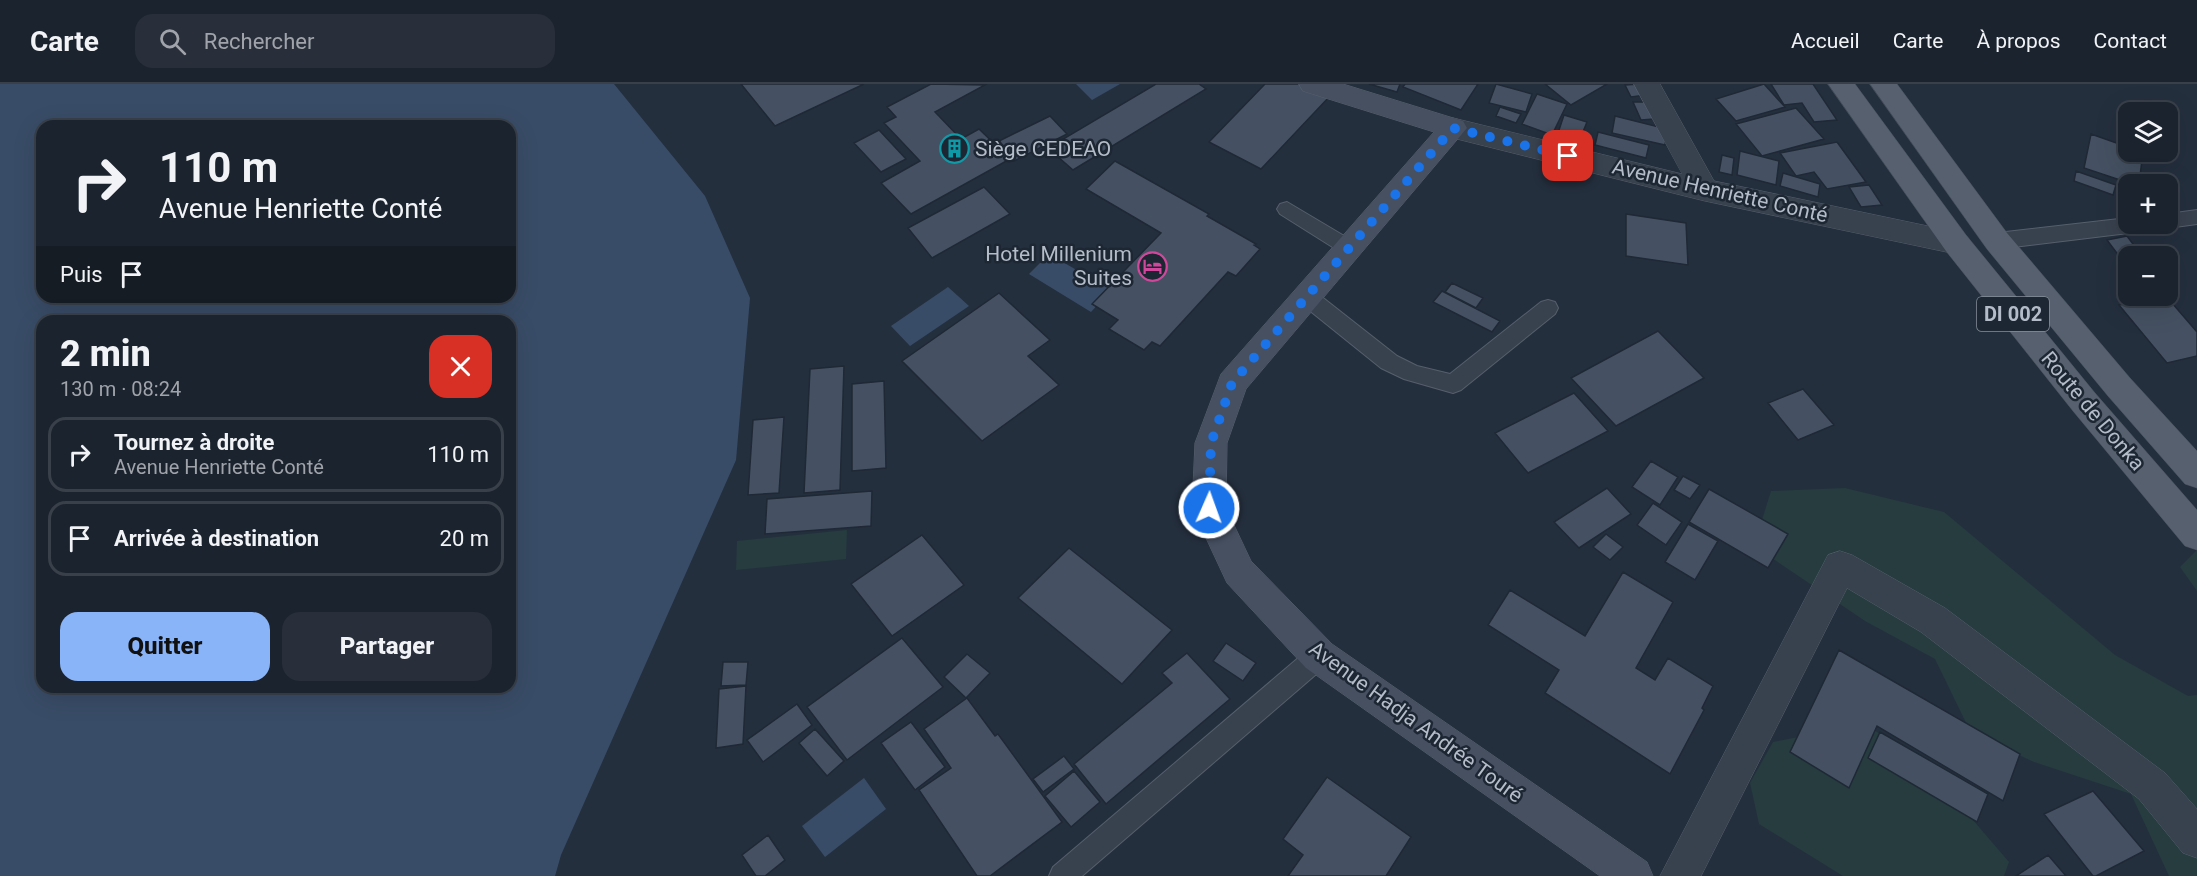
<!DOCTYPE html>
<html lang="fr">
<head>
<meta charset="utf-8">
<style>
  :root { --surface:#1b232e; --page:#282f3a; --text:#f1f3f6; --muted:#a0a4aa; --line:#39404a; --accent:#8ab4f8 }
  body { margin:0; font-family:Roboto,sans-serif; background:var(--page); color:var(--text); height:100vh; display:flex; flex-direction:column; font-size:22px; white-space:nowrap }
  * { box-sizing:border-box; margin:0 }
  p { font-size:20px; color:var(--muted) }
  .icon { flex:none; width:33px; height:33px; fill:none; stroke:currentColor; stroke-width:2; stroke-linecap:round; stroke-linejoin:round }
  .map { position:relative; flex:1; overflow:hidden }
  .drawer { position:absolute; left:36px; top:231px; width:480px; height:378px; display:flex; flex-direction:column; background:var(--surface); border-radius:18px; box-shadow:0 6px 24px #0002,0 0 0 2px var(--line) }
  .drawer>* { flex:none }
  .banner { position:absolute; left:36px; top:36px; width:480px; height:183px; border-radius:18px; box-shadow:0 6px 24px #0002,0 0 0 2px var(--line); background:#1b232e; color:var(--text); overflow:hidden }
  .controls { position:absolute; left:2118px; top:18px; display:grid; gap:12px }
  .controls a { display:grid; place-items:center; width:60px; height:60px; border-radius:12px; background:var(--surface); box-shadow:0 6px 24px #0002,0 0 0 2px var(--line); font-size:30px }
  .pin { position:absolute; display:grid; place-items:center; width:51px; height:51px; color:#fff; margin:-26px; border-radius:12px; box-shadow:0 3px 9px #0006 }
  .me { position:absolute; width:66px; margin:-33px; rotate:2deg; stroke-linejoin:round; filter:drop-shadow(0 0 4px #0008) }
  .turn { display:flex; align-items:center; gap:21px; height:126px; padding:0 24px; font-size:27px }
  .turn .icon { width:78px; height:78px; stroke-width:2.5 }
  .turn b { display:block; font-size:42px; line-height:51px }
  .then { display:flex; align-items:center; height:57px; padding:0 24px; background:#0003; gap:12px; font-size:22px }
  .round { display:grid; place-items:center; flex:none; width:63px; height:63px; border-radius:18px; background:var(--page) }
  .summary { display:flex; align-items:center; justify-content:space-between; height:102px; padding:0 24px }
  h1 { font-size:36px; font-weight:800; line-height:45px }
  .cta { display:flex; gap:12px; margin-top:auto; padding:12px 24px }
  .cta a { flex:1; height:69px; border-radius:18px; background:var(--accent); color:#111; font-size:24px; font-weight:800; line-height:69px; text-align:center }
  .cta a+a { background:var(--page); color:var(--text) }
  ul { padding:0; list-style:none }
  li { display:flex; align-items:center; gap:18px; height:75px; margin:0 12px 9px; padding:0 12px; border:3px solid var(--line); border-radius:18px }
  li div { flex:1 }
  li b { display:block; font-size:22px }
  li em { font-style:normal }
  header { display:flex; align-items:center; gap:36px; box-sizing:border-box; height:84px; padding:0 30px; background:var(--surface); border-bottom:2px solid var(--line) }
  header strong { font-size:28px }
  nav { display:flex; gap:33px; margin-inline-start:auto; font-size:21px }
  .search { width:420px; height:54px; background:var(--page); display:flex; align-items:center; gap:15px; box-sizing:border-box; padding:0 21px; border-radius:18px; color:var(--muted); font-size:22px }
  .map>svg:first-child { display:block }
</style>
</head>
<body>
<header>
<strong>Carte</strong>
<div class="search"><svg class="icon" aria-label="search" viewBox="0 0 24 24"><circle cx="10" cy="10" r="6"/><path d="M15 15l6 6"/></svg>Rechercher</div>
<nav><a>Accueil</a><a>Carte</a><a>À propos</a><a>Contact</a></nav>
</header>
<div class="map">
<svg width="2197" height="792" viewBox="0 0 2197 792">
  <rect width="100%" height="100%" fill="#242f3e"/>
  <path fill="#263c3f" d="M1845,404L1944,428L2115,571L2188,612L2197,611V792H2169L2131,710L2034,678L1971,649L1935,575L1865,537L1754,462L1771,407Z
    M847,446L846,475L736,486L737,457Z
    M2197,466V507L2180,483Z
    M1865,640L1925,680L2009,778L2004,792H1843L1759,740L1750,699L1773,658Z"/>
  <path fill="#394c67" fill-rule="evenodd" d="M0,0H614L705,112L750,214L736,376L561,771L555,792H0ZM42,42H510V213H42ZM42,237H510V603H42Z
    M1076,0H1120L1092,16Z
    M1049,170L1111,206L1091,228L1029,190Z
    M948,203L969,222L910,262L891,242Z
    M864,694L886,725L825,773L802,742Z"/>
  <path fill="#455162" stroke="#1f2835" stroke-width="1.5" d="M741,0H864L775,42Z
    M931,0L985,1L935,28L961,55L979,45L1010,75L911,130L881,99L920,77L884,39L896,33L887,23Z
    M1156,0H1199L1206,5L1073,86L1048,64Z
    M1265,0H1307L1330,12L1261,85L1209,58Z
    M1369,0H1400L1397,8Z
    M1405,0H1478L1461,26L1403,3Z
    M1496,0L1532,10L1526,28L1489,19Z
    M1545,0H1607L1571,21Z
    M1640,0L1646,11L1631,13L1625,1Z
    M1764,0L1785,23L1736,37L1716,15Z
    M1771,0H1813L1837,36L1814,38L1802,19L1784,21Z
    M1537,10L1567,20L1552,51L1522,40Z
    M1633,18H1646L1654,35L1641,36Z
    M1500,23L1521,30L1516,39L1496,32Z
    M1796,24L1824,55L1762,72L1736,40Z
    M1564,31L1587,38L1580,55L1558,49Z
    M1050,32L1067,50L1014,77L997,58Z
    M1615,32L1667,45L1665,61L1612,49Z
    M879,46L906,75L881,88L854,59Z
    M1598,48L1649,61L1646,74L1595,61Z
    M2091,50L2128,63V68H2143L2139,100H2132L2084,84Z
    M1837,58L1866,98L1827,105L1814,88L1796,92L1780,69Z
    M1740,67L1779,77L1776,101L1737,91Z
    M1722,71L1734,74L1732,91L1719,88Z
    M1115,77L1209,130L1207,132L1256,160L1254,161L1260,165L1236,192L1228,188L1160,262L1152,258L1144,266L1109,245L1118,236L1092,220L1161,149L1086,105Z
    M2076,87L2116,101L2113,111L2074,97Z
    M1783,89L1820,100L1818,113L1780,102Z
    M1869,101L1882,121L1861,123L1849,103Z
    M984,103L1010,130L932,174L908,144Z
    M1626,130L1686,139L1688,181L1626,172Z
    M2127,152L2139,168L2119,172L2107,156Z
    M1452,199L1483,214L1476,224L1445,208Z
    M1442,207L1500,237L1492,248L1433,218Z
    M999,209L1050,256L1028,272L1059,301L982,357L902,277Z
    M2166,212L2197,248V272L2167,279L2119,221Z
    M1658,247L1704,294L1616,342L1571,294Z
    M844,282L840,406L804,409L810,285Z
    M884,297L886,384L852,387V300Z
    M1803,305L1834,341L1798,356L1768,319Z
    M1574,309L1608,347L1528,389L1495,349Z
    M784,333L779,409L748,411L753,336Z
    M1651,377L1678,393L1660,421L1632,403Z
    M1683,392L1700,401L1690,415L1674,406Z
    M1607,404L1631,430L1579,464L1554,438Z
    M1709,405L1788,450L1768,484L1689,438Z
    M872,407L871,442L765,450L767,415Z
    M1653,419L1682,438L1666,461L1637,441Z
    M1688,440L1718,457L1695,496L1665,478Z
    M1606,450L1623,463L1610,476L1593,463Z
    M922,451L964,501L892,552L851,500Z
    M1069,464L1172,546L1122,600L1018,514Z
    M1623,488L1673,518L1636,584L1655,596L1668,574L1713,602L1702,624L1704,626L1670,690L1545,609L1559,586L1488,541L1510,506L1585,552Z
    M902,554L943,603L847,676L807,623Z
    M1226,559L1256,579L1243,597L1213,577Z
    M1839,566L2020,670L2003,717L1877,642L1849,704L1790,668Z
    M1187,569L1230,615L1106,720L1074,680L1172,599L1162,589Z
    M967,570L990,589L966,614L944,593Z
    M723,578H748L746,601L721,602Z
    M746,602L743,660L716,664L719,605Z
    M967,614L995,652L998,650L1062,738L990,792H977L919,706L951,684L924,645Z
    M797,620L812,641L763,678L747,656Z
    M911,638L945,683L915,706L881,659Z
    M815,645L844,677L827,692L799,659Z
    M1880,648L1988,710L1977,738L1868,674Z
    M1064,672L1074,685L1043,708L1033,695Z
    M1074,687L1100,718L1071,743L1045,712Z
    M1327,693L1411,753L1386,792H1288L1303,771L1283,755Z
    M2093,707L2144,767L2096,792H2093L2044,730Z
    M768,751L785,776L765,792H756L742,771Z
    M2048,771L2066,792H2016Z"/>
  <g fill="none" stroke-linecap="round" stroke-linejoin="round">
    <defs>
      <path id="service" d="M1287,118L1356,159L1359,164L1356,169L1349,172L1342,169L1280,130L1277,125L1280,120Z
        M2197,126V140L2168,144L2160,140H2168V130Z
        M2128,134V140H2155L2152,145L2145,147L1997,165L1990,162L1987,157L1990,152L1997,149Z
        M1306,204L1313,206L1397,272L1417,282L1450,290L1541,218L1548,216L1555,218L1558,224L1555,230L1461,306L1453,309L1404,295L1381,284L1299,218L1296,212L1299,206Z
        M1319,561L1328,564L1331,572L1328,580L1082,792H1049L1053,783L1310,564Z"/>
      <path id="minor" d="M1634,0H1660L1714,97L1956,148L1966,151L1971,159L1966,167L1956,170L1705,117L1453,54L1443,51L1439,44L1443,37L1453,34L1682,90Z
        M1840,467L1852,471L1945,524L2165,689L2197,725V774L2183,769L2139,715L1921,548L1847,504L1701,792H1660L1828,471Z"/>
      <path id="secondary" d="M1299,0H1343L1463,37L1467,44L1246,305L1227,359L1226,424L1251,477L1332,560L1647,778L1653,792H1600L1306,584L1227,499L1192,424L1195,359L1221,290L1434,48L1303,7Z"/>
      <path id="primary" d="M1828,0H1855L1966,151L2095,309L2197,426V466L2185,462L2073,327L1946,167Z
        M1870,0H1897L2007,149L2130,294L2197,367V404L2185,400L2108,312L1987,165Z"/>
    </defs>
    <use href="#service" stroke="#565f6c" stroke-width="2"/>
    <use href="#minor" stroke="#565f6c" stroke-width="1"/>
    <use href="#secondary" stroke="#565f6c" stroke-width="1"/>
    <use href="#primary" stroke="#414a57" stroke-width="1"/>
    <use href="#service" fill="#38414e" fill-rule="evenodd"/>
    <use href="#minor" fill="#38414e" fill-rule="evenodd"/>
    <use href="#secondary" fill="#465061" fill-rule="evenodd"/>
    <use href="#primary" fill="#56606e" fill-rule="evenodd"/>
  </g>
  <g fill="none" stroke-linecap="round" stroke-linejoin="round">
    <path stroke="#1a73e8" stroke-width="10" stroke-dasharray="0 18" d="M1209,424L1211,359L1232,299L1453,44L1568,72"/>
  </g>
  <defs>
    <symbol id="building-ring" viewBox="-11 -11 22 22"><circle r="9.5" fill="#1d2633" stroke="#0f9aa8" stroke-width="1.5"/><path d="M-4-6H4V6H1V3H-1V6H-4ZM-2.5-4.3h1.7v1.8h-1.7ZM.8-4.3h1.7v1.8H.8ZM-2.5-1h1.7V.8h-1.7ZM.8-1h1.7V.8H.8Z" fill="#0f9aa8"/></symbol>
    <symbol id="hotel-ring" viewBox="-11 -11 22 22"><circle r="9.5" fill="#1d2633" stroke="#d1479c" stroke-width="1.5"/><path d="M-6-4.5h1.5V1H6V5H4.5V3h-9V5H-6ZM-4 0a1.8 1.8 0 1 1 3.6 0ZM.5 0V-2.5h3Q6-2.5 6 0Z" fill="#d1479c"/></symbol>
  </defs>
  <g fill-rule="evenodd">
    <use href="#building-ring" x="938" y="48" width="33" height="33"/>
    <use href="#hotel-ring" x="1136" y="166" width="33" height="33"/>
  </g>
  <g text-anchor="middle" stroke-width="5" stroke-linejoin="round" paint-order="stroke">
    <rect fill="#1d2633" stroke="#878f9c" stroke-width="1.5" x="1977" y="213" width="72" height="34" rx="4.5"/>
    <g font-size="20" font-weight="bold" fill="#b4bcc9">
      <text x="2013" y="237">DI 002</text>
    </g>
    <g font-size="21" fill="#b4bcc9" stroke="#1d2633" text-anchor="start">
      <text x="975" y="72">Siège CEDEAO</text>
      <text x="1132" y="177" text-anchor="end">Hotel Millenium<tspan x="1132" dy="24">Suites</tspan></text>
    </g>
    <g font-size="21" fill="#b4bcc9" stroke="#1d2633">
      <text transform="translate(1720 107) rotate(13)" y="7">Avenue Henriette Conté</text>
      <text transform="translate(2093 327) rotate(50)" y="7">Route de Donka</text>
      <text transform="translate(1416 638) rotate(36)" y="7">Avenue Hadja Andrée Touré</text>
    </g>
  </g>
</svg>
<div class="controls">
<a><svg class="icon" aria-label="layers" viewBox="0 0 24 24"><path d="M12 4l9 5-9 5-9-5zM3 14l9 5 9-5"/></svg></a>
<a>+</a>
<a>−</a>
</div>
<div class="pin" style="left:1568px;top:72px;background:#d93025"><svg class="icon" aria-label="arrive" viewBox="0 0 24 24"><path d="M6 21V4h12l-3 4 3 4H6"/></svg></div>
<svg class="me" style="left:1209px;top:424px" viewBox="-20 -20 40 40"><circle r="17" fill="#1a73e8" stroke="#fff" stroke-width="3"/><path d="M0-11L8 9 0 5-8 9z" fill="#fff"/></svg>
<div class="banner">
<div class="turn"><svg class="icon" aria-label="right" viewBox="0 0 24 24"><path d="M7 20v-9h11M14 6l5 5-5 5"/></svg><div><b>110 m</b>Avenue Henriette Conté</div></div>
<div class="then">Puis<svg class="icon" aria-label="arrive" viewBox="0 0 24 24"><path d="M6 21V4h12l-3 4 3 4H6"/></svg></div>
</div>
<section class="drawer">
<div class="summary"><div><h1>2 min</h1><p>130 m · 08:24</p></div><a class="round" style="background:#d93025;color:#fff"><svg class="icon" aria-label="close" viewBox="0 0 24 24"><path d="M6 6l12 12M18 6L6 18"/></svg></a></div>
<ul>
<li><svg class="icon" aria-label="right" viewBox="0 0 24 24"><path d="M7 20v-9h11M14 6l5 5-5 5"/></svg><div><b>Tournez à droite</b><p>Avenue Henriette Conté</p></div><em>110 m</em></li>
<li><svg class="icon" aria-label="arrive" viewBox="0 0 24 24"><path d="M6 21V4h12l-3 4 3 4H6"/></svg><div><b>Arrivée à destination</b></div><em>20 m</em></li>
</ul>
<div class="cta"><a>Quitter</a><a>Partager</a></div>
</section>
</div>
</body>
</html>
